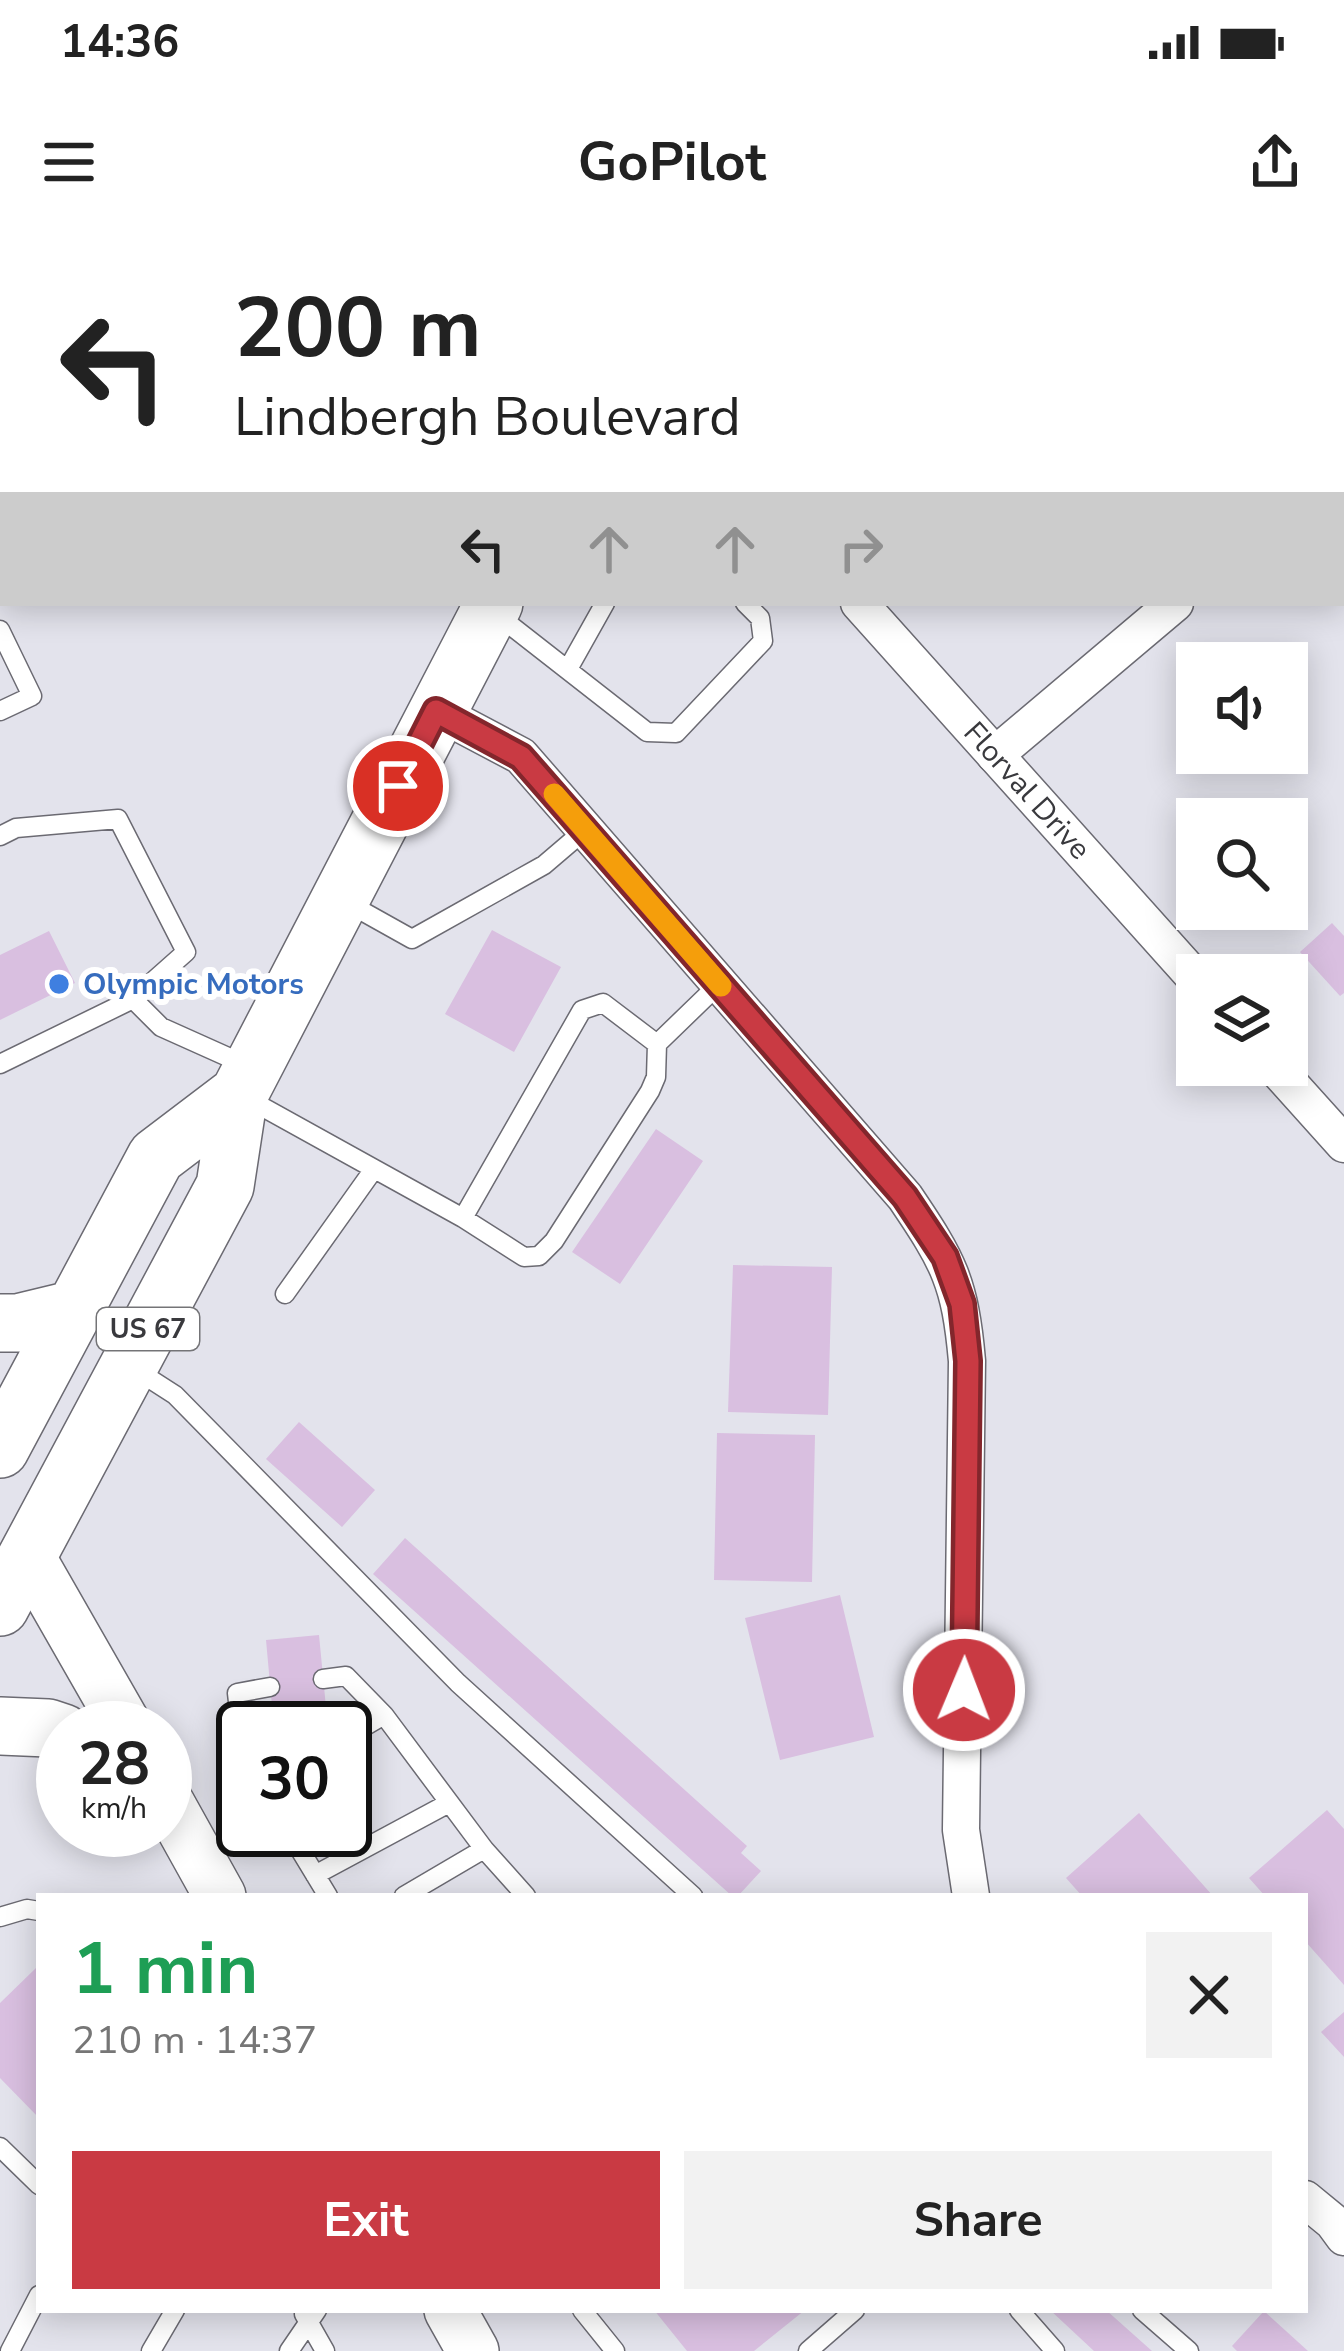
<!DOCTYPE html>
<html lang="en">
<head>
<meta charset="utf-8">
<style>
  :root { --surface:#fff; --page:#f2f2f2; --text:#222; --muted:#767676; --accent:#c93a43 }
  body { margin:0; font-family:"Nunito Sans",sans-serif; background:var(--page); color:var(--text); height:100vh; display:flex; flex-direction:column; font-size:45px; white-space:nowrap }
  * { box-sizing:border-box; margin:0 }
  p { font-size:39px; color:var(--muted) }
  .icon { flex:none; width:66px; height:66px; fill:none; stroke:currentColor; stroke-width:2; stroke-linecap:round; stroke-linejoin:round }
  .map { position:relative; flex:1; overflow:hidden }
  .side { position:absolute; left:36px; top:1653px; width:1272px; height:420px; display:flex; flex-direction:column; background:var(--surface); border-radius:0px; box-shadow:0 6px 30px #0003 }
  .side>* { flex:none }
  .hud { position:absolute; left:0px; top:0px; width:1344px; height:366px; box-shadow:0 6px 30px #0003; background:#fff; color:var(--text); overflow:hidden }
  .tools { position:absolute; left:1176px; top:402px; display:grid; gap:24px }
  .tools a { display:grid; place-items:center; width:132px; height:132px; border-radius:0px; background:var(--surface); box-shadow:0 6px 30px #0003; font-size:60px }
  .speed { position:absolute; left:36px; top:1461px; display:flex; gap:24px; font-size:60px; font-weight:700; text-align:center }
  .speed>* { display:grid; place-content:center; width:156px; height:156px; border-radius:50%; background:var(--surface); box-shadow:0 6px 30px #0003; line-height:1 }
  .speed small { font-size:30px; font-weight:400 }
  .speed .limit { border:6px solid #111; border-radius:18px; background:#fff; color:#111 }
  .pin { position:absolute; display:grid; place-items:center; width:102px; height:102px; color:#fff; margin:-51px; border:6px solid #fff; border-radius:50%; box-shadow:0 3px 12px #0007 }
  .me { position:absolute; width:132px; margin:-66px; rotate:1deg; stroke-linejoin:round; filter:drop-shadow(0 0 9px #0008) }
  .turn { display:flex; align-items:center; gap:42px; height:252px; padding:0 36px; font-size:54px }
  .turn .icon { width:156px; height:156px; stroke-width:2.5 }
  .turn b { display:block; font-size:84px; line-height:102px }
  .lanes { display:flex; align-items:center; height:114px; padding:0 36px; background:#0003; justify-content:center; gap:60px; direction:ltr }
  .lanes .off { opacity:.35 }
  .round { display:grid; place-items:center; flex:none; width:126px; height:126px; border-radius:0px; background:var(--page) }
  .summary { display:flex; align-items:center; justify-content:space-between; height:204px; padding:0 36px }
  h1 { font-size:72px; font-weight:700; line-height:90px; color:#1e9e55 }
  .cta { display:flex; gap:24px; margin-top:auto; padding:24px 36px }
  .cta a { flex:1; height:138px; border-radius:0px; background:var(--accent); color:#fff; font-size:48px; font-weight:700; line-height:138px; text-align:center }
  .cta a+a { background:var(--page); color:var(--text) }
  .status { display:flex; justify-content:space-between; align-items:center; height:84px; padding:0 60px; background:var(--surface); direction:ltr }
  .status svg { height:33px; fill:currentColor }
  header { display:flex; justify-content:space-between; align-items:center; height:156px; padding:0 36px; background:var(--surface); font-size:54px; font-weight:700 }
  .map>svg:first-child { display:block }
</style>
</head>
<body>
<div class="status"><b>14:36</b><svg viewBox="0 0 49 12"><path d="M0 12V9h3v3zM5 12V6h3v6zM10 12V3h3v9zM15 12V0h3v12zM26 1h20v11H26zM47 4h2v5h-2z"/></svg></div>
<header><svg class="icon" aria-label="menu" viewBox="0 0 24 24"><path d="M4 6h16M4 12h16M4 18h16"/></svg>GoPilot<svg class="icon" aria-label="share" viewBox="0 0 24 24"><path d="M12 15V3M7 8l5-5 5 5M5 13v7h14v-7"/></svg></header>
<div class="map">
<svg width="1344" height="2111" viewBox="0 0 1344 2111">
  <rect width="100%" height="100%" fill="#e3e3ec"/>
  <path fill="#d9bfe0" d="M1332,683L1344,696V753L1340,756L1300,712Z
    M492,690L561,727L514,812L445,774Z
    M49,691L75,743L0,780V715Z
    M656,889L703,921L620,1044L572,1012Z
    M733,1025L832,1027L828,1175L728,1172Z
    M299,1182L375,1250L342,1287L266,1219Z
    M717,1193L815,1195L812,1342L714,1340Z
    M405,1298L747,1606L741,1613L761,1631L738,1656H732L373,1334Z
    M840,1355L874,1497L780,1520L745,1378Z
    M319,1395L328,1488H274L266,1400Z
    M1327,1570L1344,1589V1745L1305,1701V1656H1265L1249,1638Z
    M1139,1573L1213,1656H1082L1066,1638Z
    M36,1728L39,1731V1878L0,1838V1763Z
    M1344,1772V1817L1321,1792Z
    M654,2070H805L754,2111H687Z
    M1050,2070H1106L1152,2111H1094Z
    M1264,2071L1308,2111H1237L1232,2106Z"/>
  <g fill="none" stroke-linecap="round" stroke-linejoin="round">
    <defs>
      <path id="lane" d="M562,0L569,3
        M731,0L734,3
        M542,3L548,0
        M796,3L797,0
        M985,3L989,0
        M0,134L3,140
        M496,374L647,492L676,493L763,401L760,378L745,363
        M0,390L32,456L0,471
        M568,429L605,363
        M0,596L16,588L118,579L186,712L133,759L161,787L248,826
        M344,661L412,699L544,625L585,590
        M0,824L133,759
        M248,859L463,978L524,1017L539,1016L554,1001L650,851L656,837L657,804L719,744
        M463,978L582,770L603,763L657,804
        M285,1054L374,929
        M133,1128L175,1155L458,1443L693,1656
        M323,1439L346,1436L384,1475L484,1609
        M345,1498L384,1475
        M243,1506L237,1453L270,1447
        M288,1590L328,1656
        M315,1635L449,1563
        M404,1656L484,1609L526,1656
        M0,1677L27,1669L39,1671
        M0,1907L39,1945
        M582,2070L615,2111
        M1019,2070L1055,2111
        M1142,2070L1189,2111
        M304,2074L325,2111
        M10,2111L39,2055
        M151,2111L175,2070
        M289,2111L317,2070
        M808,2111L855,2070"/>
      <g id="street">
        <path d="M1341,227L1344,225"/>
        <path id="s1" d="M859,363L1197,740"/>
        <path d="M436,471L521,516L905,957C949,1022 960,1042 967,1121L961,1590L971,1656"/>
        <path d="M995,515L1175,363"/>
        <path d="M1273,825L1344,904"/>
        <path d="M1305,1959L1333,1982L1344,1997"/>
      </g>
      <path id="secondary" d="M28,1315L127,1488
        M165,1557L220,1656
        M450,2070L473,2111"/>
      <path id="primary" d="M685,3L687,0
        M0,1083H18L76,1069
        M0,1209L156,917L239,854
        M0,1367L225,946L239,854L494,363
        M0,1486L48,1488L63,1493"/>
    </defs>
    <use href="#lane" stroke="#6b6a72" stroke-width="21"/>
    <use href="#street" stroke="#6b6a72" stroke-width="39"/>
    <use href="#secondary" stroke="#6b6a72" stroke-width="54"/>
    <use href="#primary" stroke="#6b6a72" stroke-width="60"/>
    <use href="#lane" stroke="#fff" stroke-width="18"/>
    <use href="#street" stroke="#fff" stroke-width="36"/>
    <use href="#secondary" stroke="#fff" stroke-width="51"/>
    <use href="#primary" stroke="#fff" stroke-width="57"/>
  </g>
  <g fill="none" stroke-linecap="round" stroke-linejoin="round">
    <defs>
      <path id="route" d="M398,546L436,471L521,517L905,957L945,1017L962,1064L968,1121L964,1450"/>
    </defs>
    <use href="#route" stroke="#83262c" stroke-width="30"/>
    <use href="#route" stroke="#c93a43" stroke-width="21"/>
    <path stroke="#f59e0b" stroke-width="21" d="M554,554L721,746"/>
  </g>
  <circle fill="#3f7fe0" stroke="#fff" stroke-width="4.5" cx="59" cy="744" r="12"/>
  <g text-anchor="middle" stroke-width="12" stroke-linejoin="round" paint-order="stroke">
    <rect fill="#fff" stroke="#747477" stroke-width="3" x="97" y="1068" width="102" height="42" rx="9"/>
    <g font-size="27" font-weight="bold" fill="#39393d">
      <text x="148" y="1098">US 67</text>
    </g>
    <g font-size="30" fill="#39393d" stroke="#fff">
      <text dy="10" stroke="none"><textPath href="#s1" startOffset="252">Florval Drive</textPath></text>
    </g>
    <g font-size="30" font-weight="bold" fill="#366cbe" stroke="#fff" text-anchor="start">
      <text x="83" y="754">Olympic Motors</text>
    </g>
  </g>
</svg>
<div class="tools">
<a><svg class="icon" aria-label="sound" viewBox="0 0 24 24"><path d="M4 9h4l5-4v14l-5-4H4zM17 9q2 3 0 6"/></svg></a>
<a><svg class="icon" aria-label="search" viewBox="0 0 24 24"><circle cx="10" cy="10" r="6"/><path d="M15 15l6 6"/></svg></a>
<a><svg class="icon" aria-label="layers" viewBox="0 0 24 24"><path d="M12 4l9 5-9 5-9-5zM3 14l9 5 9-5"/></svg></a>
</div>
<div class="speed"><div>28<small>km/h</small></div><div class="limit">30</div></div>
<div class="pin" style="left:398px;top:546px;background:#d93025"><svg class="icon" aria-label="arrive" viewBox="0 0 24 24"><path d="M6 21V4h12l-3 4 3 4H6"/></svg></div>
<svg class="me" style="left:964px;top:1450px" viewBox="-20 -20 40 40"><circle r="17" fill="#c93a43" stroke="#fff" stroke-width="3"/><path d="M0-11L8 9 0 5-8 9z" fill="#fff"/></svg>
<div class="hud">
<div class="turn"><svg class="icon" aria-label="left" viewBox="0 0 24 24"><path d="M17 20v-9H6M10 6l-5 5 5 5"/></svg><div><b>200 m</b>Lindbergh Boulevard</div></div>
<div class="lanes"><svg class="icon" aria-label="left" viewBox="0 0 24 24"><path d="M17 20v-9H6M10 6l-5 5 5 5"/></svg><svg class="icon off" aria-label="ahead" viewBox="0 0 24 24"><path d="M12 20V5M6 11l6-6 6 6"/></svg><svg class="icon off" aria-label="ahead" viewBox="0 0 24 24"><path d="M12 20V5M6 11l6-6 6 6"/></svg><svg class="icon off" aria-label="right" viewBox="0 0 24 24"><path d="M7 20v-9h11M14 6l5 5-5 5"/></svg></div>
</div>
<section class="side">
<div class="summary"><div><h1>1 min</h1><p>210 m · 14:37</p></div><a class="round"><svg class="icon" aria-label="close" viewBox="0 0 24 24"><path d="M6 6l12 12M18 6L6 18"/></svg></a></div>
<div class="cta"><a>Exit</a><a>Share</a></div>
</section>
</div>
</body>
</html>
